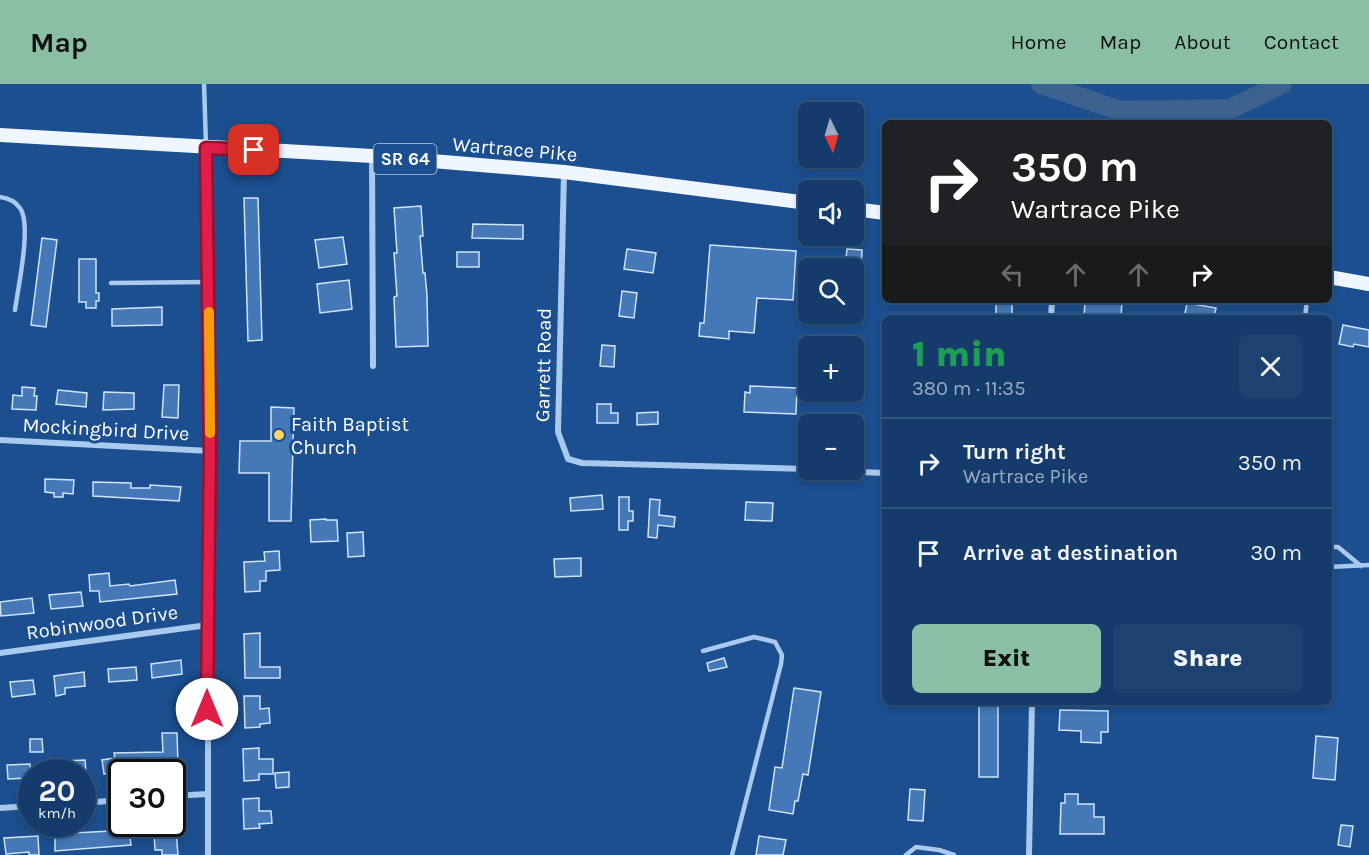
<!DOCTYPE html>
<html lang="en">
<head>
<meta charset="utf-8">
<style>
  :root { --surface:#143b6b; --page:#1d4271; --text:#f1f3f6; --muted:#9dadc1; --line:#33557e; --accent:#8abfa5 }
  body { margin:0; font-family:Karla,sans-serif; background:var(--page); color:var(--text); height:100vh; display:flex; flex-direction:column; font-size:22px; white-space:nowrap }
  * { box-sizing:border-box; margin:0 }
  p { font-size:20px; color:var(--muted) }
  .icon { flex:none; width:33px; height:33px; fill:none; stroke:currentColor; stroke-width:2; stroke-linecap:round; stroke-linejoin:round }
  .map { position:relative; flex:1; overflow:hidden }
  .drawer { position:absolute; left:882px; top:231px; width:450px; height:390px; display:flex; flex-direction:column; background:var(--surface); border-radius:9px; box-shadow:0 3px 9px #0003,0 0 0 2px var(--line) }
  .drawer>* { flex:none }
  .banner { position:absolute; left:882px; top:36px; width:450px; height:183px; border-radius:9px; box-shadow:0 3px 9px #0003,0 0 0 2px var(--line); background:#202124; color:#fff; overflow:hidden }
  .needle { width:39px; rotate:175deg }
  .tools { position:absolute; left:798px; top:18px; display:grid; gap:12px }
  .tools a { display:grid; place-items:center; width:66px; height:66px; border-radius:9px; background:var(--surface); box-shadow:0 3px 9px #0003,0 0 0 2px var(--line); font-size:30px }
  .speed { position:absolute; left:18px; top:675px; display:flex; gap:12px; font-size:30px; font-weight:700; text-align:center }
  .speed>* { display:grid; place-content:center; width:78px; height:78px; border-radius:50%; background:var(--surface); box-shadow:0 3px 9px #0003,0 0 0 2px var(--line); line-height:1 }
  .speed small { font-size:15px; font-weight:400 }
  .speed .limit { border:3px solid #111; border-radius:9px; background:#fff; color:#111 }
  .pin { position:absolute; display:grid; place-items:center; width:51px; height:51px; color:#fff; margin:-26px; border-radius:12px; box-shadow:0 3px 9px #0006 }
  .me { position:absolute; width:66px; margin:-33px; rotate:0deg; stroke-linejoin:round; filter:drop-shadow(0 0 4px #0008) }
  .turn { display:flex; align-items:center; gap:21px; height:126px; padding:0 30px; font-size:27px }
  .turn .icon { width:78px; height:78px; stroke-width:2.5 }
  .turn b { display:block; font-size:42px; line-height:51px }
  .lanes { display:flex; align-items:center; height:57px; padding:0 30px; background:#0003; justify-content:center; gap:30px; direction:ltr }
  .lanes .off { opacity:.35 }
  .round { display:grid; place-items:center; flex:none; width:63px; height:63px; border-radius:9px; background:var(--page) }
  .overview { display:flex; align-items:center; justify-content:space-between; height:102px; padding:0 30px }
  h1 { font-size:36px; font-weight:800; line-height:45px; color:#1e9e55 }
  .cta { display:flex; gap:12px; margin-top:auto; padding:12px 30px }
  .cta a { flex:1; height:69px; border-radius:9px; background:var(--accent); color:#111; font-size:24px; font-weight:800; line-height:69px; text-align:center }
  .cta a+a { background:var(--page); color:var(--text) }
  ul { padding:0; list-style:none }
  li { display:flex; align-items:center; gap:18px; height:90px; padding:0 30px; border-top:2px solid var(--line) }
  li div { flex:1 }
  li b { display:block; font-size:22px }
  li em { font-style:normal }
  header { display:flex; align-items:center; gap:36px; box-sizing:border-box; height:84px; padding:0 30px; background:var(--accent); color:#111 }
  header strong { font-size:28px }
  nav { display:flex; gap:33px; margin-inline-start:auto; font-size:21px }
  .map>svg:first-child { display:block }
</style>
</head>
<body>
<header>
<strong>Map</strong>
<nav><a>Home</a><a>Map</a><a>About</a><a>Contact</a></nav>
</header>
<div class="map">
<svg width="1369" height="771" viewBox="0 0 1369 771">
  <rect width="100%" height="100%" fill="#1b4f8f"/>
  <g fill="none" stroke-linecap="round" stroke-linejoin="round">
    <path stroke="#3c6290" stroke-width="20" d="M1041,0L1121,27L1230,25L1282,0"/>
  </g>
  <path fill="#4478b7" stroke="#cfe3fa" stroke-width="1.5" d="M244,114H258L262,256L248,257Z
    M421,122L423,152H420L423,189H425L427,211L428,262L396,263L394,213L397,212L394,169H397L394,124Z
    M473,140L523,141V155L472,154Z
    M343,153L347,180L319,184L315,156Z
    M42,154L57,156L46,243L31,241Z
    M710,161L796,167L793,216L757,214L754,249L729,247V255L699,252L700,239H704Z
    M627,165L656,169L653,189L624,185Z
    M847,165L862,166L861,184H845Z
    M457,168H479V183H457Z
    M79,175H96V209H99V217H96V224H86V218H79Z
    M349,196L352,225L320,229L317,200Z
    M622,207L637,209L634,234L619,232Z
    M996,216H1012V234H996Z
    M1085,216H1122L1121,234H1084Z
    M1187,219L1216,224L1214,234H1184Z
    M162,223V241L112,242V225Z
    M1343,241L1369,246V263L1354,260L1353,263L1339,260Z
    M602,261L615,262L614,283L600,282Z
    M164,301H179L178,334L162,333Z
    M750,302L797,304L796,330L744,328L745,308L750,309Z
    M22,303L35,304L34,312H37L36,326L12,325L13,311L22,312Z
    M58,306L87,309L86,323L56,320Z
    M104,308L134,309V325L103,326Z
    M597,320H611V329H618V339H597Z
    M271,323L294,324L291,437H269V389H239L240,357H271Z
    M658,328V340L637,341V329Z
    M45,395L74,396L73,410L63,409V413H54V409L45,408Z
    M93,398L131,399V404H150V401L181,403L179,417L93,412Z
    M602,411L603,425L571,427L570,414Z
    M619,413H629V427H633V437H628V446H619Z
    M650,415L660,416L659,431L675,433L674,443L658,441L657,454L648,453Z
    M746,418L773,419L772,437L745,436Z
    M326,435V436H337L338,457L311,458L310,436Z
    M363,448L364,472L348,473L347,449Z
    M279,467L280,486L266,487V497H260V507L245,508L244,478L265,477L264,468Z
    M581,474V492L555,493L554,475Z
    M109,489L110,502L129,500L130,502L175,496L177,510L100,518L99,507H90L89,491Z
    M81,508L83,522L51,525L49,511Z
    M32,514L34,529L1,532L0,518Z
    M260,549V583H280V594H245L244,550Z
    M724,574L727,583L709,587L707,579Z
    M181,576L182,590L152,594L151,580Z
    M136,583L137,596L109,598L108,585Z
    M84,588L85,602L65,604V610L56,612L54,592Z
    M33,596L35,610L12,613L10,598Z
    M794,604L821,608L808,691L803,690L798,717H795L793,730L769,726L775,683L782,684Z
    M244,612H260V625L269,624L270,639L260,640V643L245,644Z
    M979,621H998V693H979Z
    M1060,626L1108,627V648H1101V659L1081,658V647L1059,646Z
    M162,649H177L178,680L126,682L127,687L104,690L102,676L115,674L114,669L163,668Z
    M1316,652L1338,654L1335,696L1313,694Z
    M30,655H42L43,668H30Z
    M259,664V675H273V690H259V696L244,697L243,665Z
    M85,676L86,688H64L63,677Z
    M30,680L31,694L8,695L7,681Z
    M289,688V703L276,704L275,689Z
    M910,705L925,706L923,737L908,736Z
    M1065,710H1078V720H1094V733H1104V750H1060L1061,719H1065Z
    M259,714V727H271L272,739L259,740L260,744L244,745L243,715Z
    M1341,741L1353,742L1350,763L1338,761Z
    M129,746L131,761L55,767V750Z
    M176,746L178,771H162V766H155L154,748Z
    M38,752L39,771H29V768L6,770L4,754Z
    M759,752L786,756L783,771H756Z"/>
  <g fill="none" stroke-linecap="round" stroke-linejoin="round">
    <path stroke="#a9c9ee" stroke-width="4.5" d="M204,0L206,61
      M0,113C8,114 15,117 20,124C32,140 18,204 15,226
      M111,199L208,198
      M1305,234L1307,216
      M1329,463H1338L1361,482
      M1329,483L1369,481
      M703,567L754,553L775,558L782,571L781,580L732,771
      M906,771L916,763L939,766L954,771"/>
    <path stroke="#a9c9ee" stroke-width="6" d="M206,64L210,367L208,541V771
      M372,72L373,282
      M564,88L558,348L568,375L582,379L808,385
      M1051,234L1052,216
      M0,356L210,367
      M809,386L885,389
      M0,569L208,541
      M172,712L207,710
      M82,719L122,716
      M0,724L32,722
      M1029,771L1032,618"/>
    <path stroke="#f0f6ff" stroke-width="14" d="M0,51L372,72L564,88L808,119
      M854,125L885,129
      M1329,193L1369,200"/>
  </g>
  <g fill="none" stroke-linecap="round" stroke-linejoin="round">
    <defs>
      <path id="route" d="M207,625L210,367L206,64L254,66"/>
    </defs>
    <use href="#route" stroke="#92132f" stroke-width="15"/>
    <use href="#route" stroke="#e11d48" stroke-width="10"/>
    <path stroke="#f59e0b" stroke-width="10" d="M209,228L210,349"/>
  </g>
  <circle fill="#ffd166" stroke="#1b4f8f" stroke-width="2" cx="279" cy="351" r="6"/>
  <g text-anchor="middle" stroke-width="6" stroke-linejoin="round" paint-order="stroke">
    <rect fill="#1b4f8f" stroke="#bbcadd" stroke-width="1.5" x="373.5" y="60" width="63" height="30" rx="4.5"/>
    <g font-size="18" font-weight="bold" fill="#fff">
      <text x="405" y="81">SR 64</text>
    </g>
    <g font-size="20" fill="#fff" stroke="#1b4f8f">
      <text transform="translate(515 65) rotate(5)" y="7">Wartrace Pike</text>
      <text transform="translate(543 281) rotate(-89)" y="7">Garrett Road</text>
      <text transform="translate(106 345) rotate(3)" y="7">Mockingbird Drive</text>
      <text transform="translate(102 538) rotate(-8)" y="7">Robinwood Drive</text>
    </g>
    <g font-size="20" fill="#fff" stroke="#1b4f8f" text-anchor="start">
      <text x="291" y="347">Faith Baptist<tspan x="291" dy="23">Church</tspan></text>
    </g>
  </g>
</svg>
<div class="tools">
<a><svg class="needle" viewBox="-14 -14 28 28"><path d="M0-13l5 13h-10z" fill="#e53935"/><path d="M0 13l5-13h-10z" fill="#9dadc1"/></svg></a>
<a><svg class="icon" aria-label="sound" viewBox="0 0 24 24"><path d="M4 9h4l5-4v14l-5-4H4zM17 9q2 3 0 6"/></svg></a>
<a><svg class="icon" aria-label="search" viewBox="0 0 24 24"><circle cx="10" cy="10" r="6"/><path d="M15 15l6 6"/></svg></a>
<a>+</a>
<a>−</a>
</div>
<div class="speed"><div>20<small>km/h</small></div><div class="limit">30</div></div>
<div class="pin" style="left:254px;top:66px;background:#d93025"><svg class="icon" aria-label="arrive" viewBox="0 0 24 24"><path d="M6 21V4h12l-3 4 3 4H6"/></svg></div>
<svg class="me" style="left:207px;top:625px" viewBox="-20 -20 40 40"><circle r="19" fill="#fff"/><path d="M0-13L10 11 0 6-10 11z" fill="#e11d48"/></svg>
<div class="banner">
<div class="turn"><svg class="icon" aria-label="right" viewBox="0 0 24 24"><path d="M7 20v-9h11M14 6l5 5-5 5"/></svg><div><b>350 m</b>Wartrace Pike</div></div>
<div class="lanes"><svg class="icon off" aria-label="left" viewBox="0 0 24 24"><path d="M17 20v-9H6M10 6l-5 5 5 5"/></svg><svg class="icon off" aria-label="ahead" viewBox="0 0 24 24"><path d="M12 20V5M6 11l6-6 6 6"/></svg><svg class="icon off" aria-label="ahead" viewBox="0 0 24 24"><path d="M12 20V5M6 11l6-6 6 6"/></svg><svg class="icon" aria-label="right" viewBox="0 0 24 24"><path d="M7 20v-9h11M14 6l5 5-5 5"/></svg></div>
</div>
<section class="drawer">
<div class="overview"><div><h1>1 min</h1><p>380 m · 11:35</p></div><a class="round"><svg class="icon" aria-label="close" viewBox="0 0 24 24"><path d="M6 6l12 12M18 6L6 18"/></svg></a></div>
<ul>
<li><svg class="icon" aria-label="right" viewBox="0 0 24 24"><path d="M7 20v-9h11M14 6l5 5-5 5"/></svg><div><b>Turn right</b><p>Wartrace Pike</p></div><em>350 m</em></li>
<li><svg class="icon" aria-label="arrive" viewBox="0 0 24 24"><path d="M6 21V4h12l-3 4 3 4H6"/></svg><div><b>Arrive at destination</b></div><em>30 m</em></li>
</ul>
<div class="cta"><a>Exit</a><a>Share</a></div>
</section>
</div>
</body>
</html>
